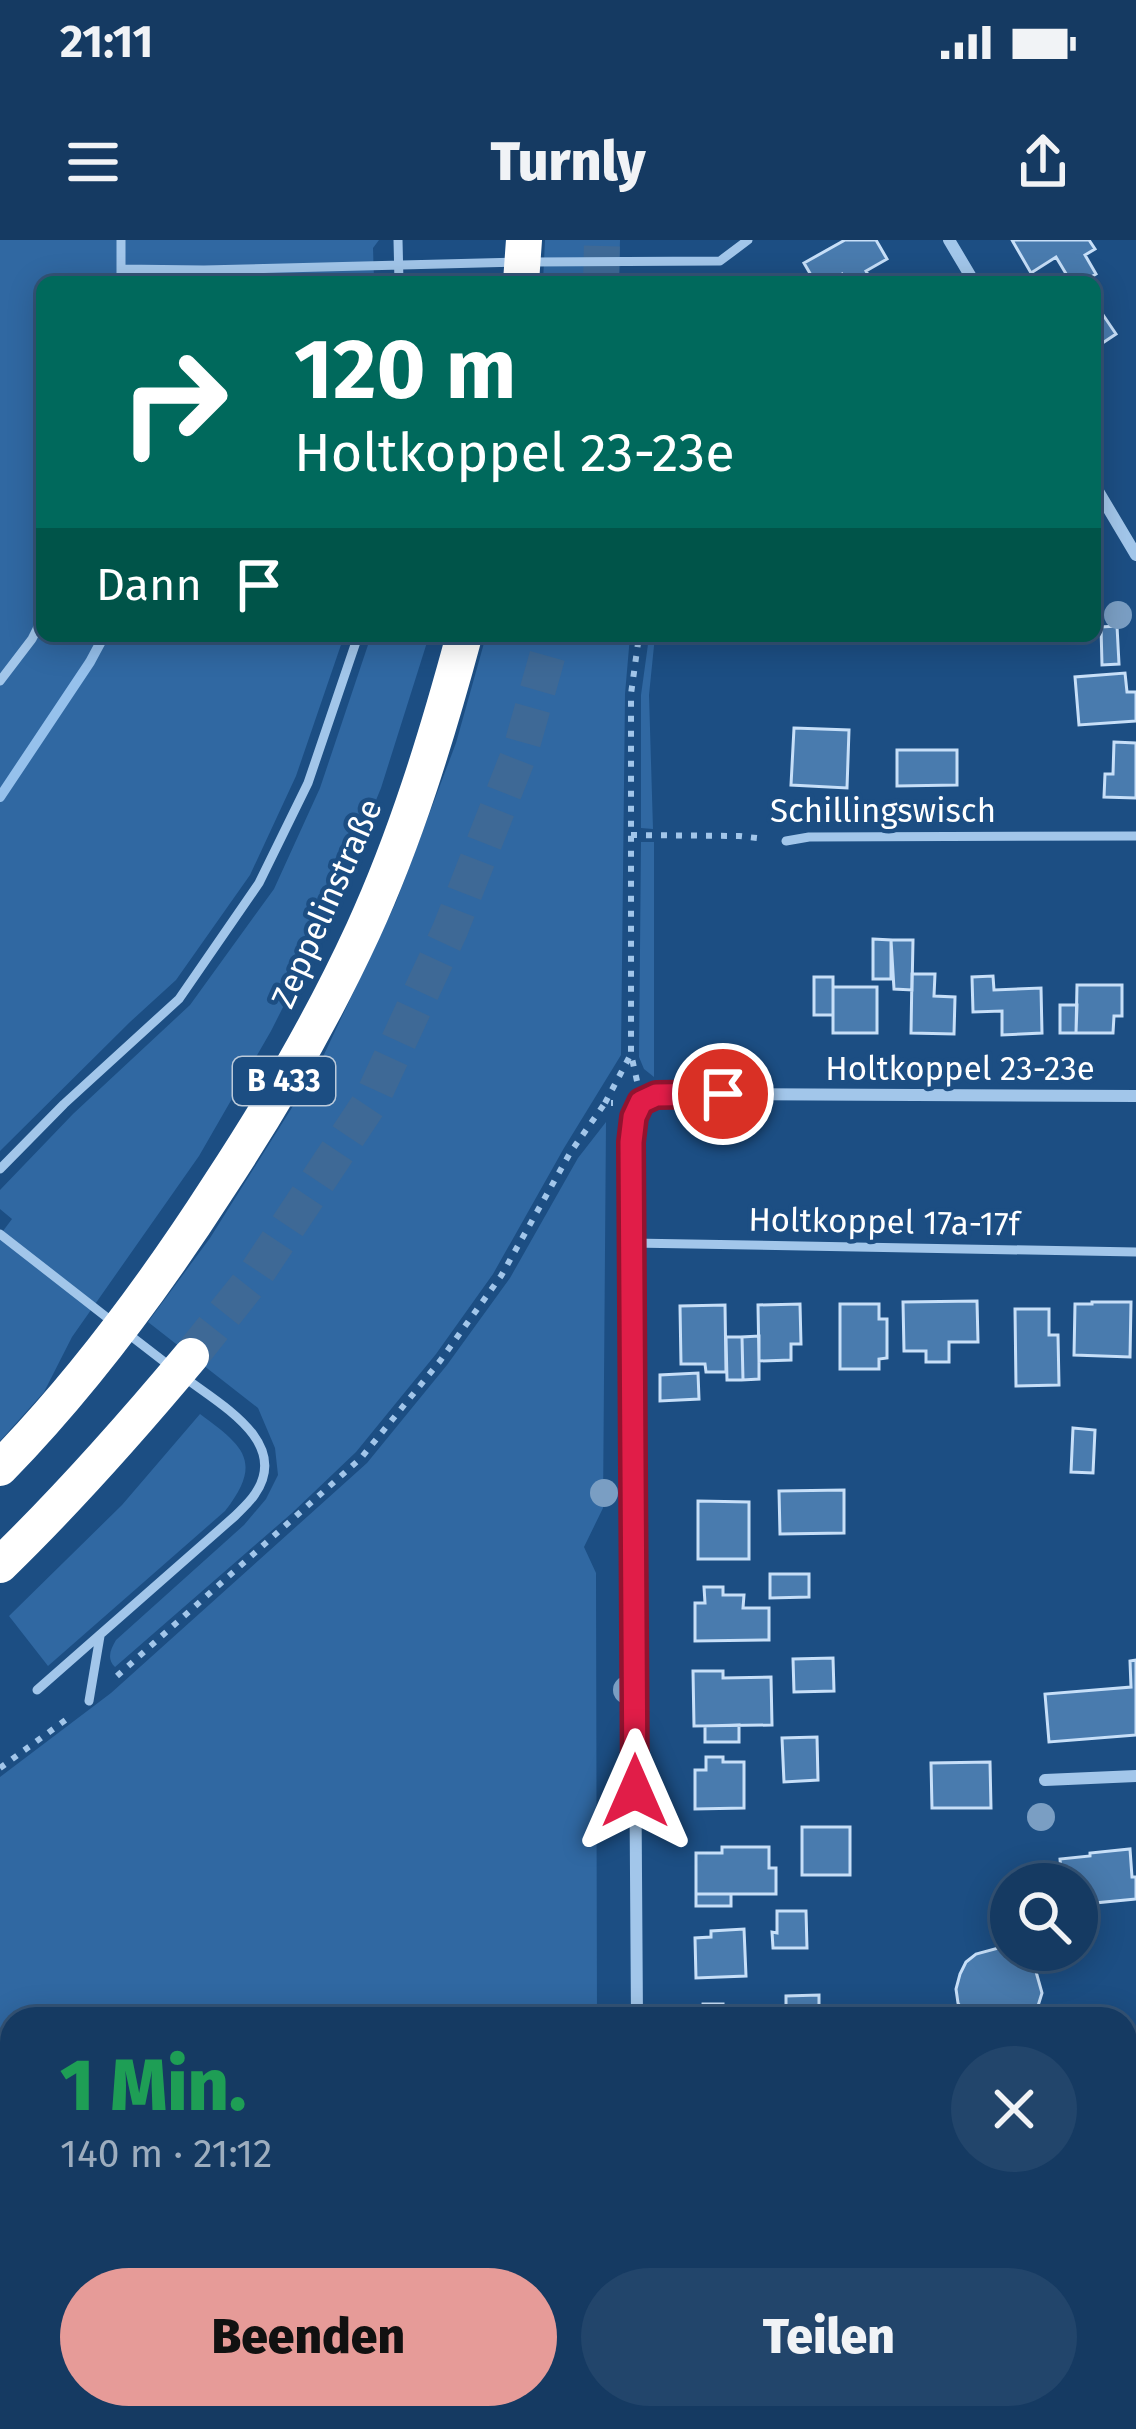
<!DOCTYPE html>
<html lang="de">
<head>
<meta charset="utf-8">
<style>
  :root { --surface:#153a62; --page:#22456b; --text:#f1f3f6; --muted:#9dadbe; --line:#345477; --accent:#e69b98 }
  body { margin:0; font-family:"Fira Sans",sans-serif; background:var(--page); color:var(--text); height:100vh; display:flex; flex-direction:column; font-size:45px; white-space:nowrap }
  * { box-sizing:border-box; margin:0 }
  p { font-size:39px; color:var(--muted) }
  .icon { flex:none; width:66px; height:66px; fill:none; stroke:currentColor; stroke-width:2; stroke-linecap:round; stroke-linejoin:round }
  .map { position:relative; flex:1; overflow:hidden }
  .details { position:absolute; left:0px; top:1767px; width:1137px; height:423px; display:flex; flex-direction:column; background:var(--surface); border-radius:36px 36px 0 0; box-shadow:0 6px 30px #0003,0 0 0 3px var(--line) }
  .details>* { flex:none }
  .hud { position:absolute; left:36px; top:36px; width:1065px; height:366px; border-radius:18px; box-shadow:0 6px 30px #0003,0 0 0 3px var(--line); background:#00695c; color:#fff; overflow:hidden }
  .fabs { position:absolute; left:990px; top:1623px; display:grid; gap:24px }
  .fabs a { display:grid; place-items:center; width:108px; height:108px; border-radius:50%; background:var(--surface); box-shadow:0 6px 30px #0003,0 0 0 3px var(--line); font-size:60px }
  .pin { position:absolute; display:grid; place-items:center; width:102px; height:102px; color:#fff; margin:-51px; border:6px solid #fff; border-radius:50%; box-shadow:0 3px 12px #0007 }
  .me { position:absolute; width:132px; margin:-66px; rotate:0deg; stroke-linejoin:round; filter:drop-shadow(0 0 9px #0008) }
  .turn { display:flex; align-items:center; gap:42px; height:252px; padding:0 60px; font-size:54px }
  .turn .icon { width:156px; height:156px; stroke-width:2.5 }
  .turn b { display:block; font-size:84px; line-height:102px }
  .then { display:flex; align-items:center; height:114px; padding:0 60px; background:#0003; gap:24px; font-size:45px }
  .round { display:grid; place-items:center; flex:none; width:126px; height:126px; border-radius:63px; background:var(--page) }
  .summary { display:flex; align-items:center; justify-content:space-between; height:204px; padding:0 60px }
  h1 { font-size:72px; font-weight:800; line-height:90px; color:#1e9e55 }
  .button { display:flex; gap:24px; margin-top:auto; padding:24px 60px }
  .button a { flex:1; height:138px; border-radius:72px; background:var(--accent); color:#111; font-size:48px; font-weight:800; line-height:138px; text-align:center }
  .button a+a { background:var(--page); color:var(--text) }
  .status { display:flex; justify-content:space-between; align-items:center; height:84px; padding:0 60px; background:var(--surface); direction:ltr }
  .status svg { height:33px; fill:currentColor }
  header { display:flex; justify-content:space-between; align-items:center; height:156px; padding:0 60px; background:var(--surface); font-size:54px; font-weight:800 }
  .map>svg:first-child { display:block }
</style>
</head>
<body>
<div class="status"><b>21:11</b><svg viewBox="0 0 49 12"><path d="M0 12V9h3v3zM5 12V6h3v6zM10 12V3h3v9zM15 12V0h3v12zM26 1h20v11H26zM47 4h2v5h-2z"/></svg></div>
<header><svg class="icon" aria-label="menu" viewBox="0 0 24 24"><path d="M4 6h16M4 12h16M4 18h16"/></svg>Turnly<svg class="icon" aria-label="share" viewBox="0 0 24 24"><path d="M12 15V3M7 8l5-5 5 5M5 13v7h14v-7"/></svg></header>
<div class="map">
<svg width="1136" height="2189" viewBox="0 0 1136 2189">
  <rect width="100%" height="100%" fill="#1c4e83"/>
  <path fill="#3068a2" d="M0,0H379L373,8L374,39L377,42H42V396H344L296,536L250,635L176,740L130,782L0,911Z
    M545,0H620L619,42H543Z
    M371,396H429L381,548L327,680L271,791L199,916L72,1097L44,1152L0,1201V995L12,979L0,969V950L73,874L190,765L274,649L320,548Z
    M486,396H630L625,454L621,815L564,908L493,1034L436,1114L356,1212L292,1273L115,1427C106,1418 111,1409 116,1400L244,1285L266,1259L278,1235L275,1208L258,1168L148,1082L210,998L320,823L396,662L456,503Z
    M655,396L649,455L653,589L641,588V455L649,397Z
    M641,602H654V837L644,829L639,817Z
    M606,882L603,1268L584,1307L596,1333L597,1779H12V2178H611V2189H0V1537L111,1453L367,1223L447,1125L510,1038L578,918Z
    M200,1174C243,1206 264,1221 225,1271L48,1426L9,1376L122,1265Z"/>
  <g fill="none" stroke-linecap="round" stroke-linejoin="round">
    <path stroke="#96c1ec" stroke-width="10" d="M0,557L90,422L104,396
      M0,2134L12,2136"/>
  </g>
  <path fill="#497bae" stroke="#c7dff8" stroke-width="3" d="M845,0H876L887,19L866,31L872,42H846L842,34L828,42H815L804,23Z
    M1012,0H1089L1095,9L1085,15L1096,34L1083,42H1071L1056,17L1031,33Z
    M1095,63L1116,94L1095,108Z
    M1117,386L1119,424L1102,425L1101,387Z
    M1125,433L1127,452H1136V481L1079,485L1075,437Z
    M794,488L849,490L847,548L791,545Z
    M1114,502L1136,503V558L1104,557L1105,534H1113Z
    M897,510H957V545L897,546Z
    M873,699L891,700V739H873Z
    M891,700H913L912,750L894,749Z
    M912,734H935L934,756L955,757L954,794L911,793Z
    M993,736L994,750L1041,748L1042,793L1002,795V771L973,772L972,737Z
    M814,737H833V775H814Z
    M1077,745H1122V776H1114L1113,793H1076Z
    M833,747H877V793H833Z
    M1060,765H1077L1076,793H1060Z
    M977,1061L978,1102H949V1122H926V1111H904L903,1062Z
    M1092,1062H1131L1130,1117L1074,1115L1075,1064H1092Z
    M800,1064L801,1104H791V1120L759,1121L758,1065Z
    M840,1064H879V1079H887V1118L879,1119V1129H840Z
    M725,1065L726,1132H706L705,1124H681L680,1066Z
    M1015,1069H1049V1095H1058L1059,1145L1016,1146Z
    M759,1096V1139L743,1140L742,1097Z
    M726,1097H742L743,1140H727Z
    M698,1133L699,1159L660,1161V1135Z
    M1073,1188L1095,1190L1093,1233L1071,1232Z
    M844,1250V1293L780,1294L779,1251Z
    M698,1261L749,1262V1319H698Z
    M770,1334H809V1357L770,1358Z
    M704,1347H723V1355H744L743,1368H769V1400L695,1401V1363H705Z
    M833,1418L834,1451L794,1452L793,1419Z
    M1136,1420V1495L1049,1502L1045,1454L1131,1447L1130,1421Z
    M693,1431H723V1438L771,1437L772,1485L694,1486Z
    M739,1485V1502H705V1486Z
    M817,1497L818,1540L784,1542L782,1498Z
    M706,1517H723V1522H744V1568L695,1569V1530H706Z
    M990,1522L991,1568H932L931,1523Z
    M802,1587H850V1635H802Z
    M722,1607H769V1628H776V1654H696V1613H722Z
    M1130,1609L1132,1637H1136V1659L1094,1663L1093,1657L1077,1658V1644H1062L1060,1619L1090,1616V1613Z
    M696,1654H731V1666H696Z
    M777,1671H806L807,1708H773L772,1692L777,1693Z
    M744,1689L746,1736L696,1738L695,1698L711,1697V1691Z
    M1002,1707L1015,1710L1026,1717L1035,1728L1042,1753L1038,1766L1030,1779H968L958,1763L956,1749L960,1734L966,1722L976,1714Z
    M819,1755V1779H786V1756Z
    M703,1764H723V1773L770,1772V1779H702Z
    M1125,2014H1136L1135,2066L1125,2065Z
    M1125,2065L1136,2066V2115H1125Z"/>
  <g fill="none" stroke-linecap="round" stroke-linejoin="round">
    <path stroke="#3e6996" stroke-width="36" stroke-dasharray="36 18" stroke-linecap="butt" d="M601,42L602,0
      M191,1116L254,1037L371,861L450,690L521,509L553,396"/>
    <path stroke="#a2c6ea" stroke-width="6" stroke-dasharray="6 9" stroke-linecap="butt" d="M631,595L739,596L765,599
      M637,841L631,814V454L639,396
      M605,863L631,814
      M117,1436L361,1218L440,1121L501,1036L570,913L605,863H613
      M0,1528L71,1476"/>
    <path stroke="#a2c6ea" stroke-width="9" d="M121,0V42
      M398,0L399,42
      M533,22L720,21L748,0
      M121,29L204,30L516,22
      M0,441L32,399L42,379
      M786,601L809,597L1136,596
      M0,929L64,864L179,759L259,643L308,543L358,396
      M0,994L114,1083
      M632,1003L1136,1012
      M127,1093L171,1127
      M37,1450L235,1276C242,1269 250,1262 255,1254C291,1202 219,1164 184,1137
      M89,1461L100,1396"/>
    <path stroke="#a2c6ea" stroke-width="12" d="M949,0L974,42
      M1095,246L1136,315
      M1045,1540L1136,1536
      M637,1779L631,903L634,877L641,862L656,855L678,854L1136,856
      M1125,2175H1136
      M640,2178V2189"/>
    <path stroke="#fff" stroke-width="36" d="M521,42L524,0
      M0,1228C84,1142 154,1047 219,946C273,864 322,780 363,691C406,597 437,496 464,396
      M0,1325C68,1259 130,1189 191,1116"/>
  </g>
  <g fill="#7a9ec3">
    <circle cx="1118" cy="375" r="14"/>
    <circle cx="604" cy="1253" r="14"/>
    <circle cx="627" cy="1450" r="14"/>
    <circle cx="626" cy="1571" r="14"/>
    <circle cx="1041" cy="1577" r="14"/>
  </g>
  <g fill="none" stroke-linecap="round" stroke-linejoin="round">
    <defs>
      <path id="route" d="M635,1551L631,902L634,877L641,862L656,855L723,854"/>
    </defs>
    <use href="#route" stroke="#92132f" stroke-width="30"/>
    <use href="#route" stroke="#e11d48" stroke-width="21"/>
  </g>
  <g text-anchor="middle" stroke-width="9" stroke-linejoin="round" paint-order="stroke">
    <rect fill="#1c4e83" stroke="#bbcada" stroke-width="3" x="233" y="817" width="102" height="48" rx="9"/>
    <g font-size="30" font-weight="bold" fill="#fff">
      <text x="284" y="851">B 433</text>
    </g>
    <g font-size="33" fill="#fff" stroke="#1c4e83">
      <text x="883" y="582">Schillingswisch</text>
      <text transform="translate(326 663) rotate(-66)" y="12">Zeppelinstraße</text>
      <text x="960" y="840">Holtkoppel 23-23e</text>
      <text transform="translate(884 981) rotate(1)" y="12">Holtkoppel 17a-17f</text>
    </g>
  </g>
</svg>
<div class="fabs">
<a><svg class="icon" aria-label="search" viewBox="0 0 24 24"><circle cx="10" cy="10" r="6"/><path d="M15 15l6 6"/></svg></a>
</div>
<div class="pin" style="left:723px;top:854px;background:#d93025"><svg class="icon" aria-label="arrive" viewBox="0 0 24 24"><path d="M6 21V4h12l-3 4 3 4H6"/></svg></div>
<svg class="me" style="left:635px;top:1551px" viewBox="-20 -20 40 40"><path d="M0-17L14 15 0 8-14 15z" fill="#e11d48" stroke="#fff" stroke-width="4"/></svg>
<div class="hud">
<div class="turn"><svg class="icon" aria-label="right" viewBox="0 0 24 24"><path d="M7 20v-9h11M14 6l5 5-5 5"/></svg><div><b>120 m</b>Holtkoppel 23-23e</div></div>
<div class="then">Dann<svg class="icon" aria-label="arrive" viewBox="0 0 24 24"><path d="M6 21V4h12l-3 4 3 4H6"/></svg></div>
</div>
<section class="details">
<div class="summary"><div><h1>1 Min.</h1><p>140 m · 21:12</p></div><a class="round"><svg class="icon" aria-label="close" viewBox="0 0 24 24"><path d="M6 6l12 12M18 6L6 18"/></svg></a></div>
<div class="button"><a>Beenden</a><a>Teilen</a></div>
</section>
</div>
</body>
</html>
